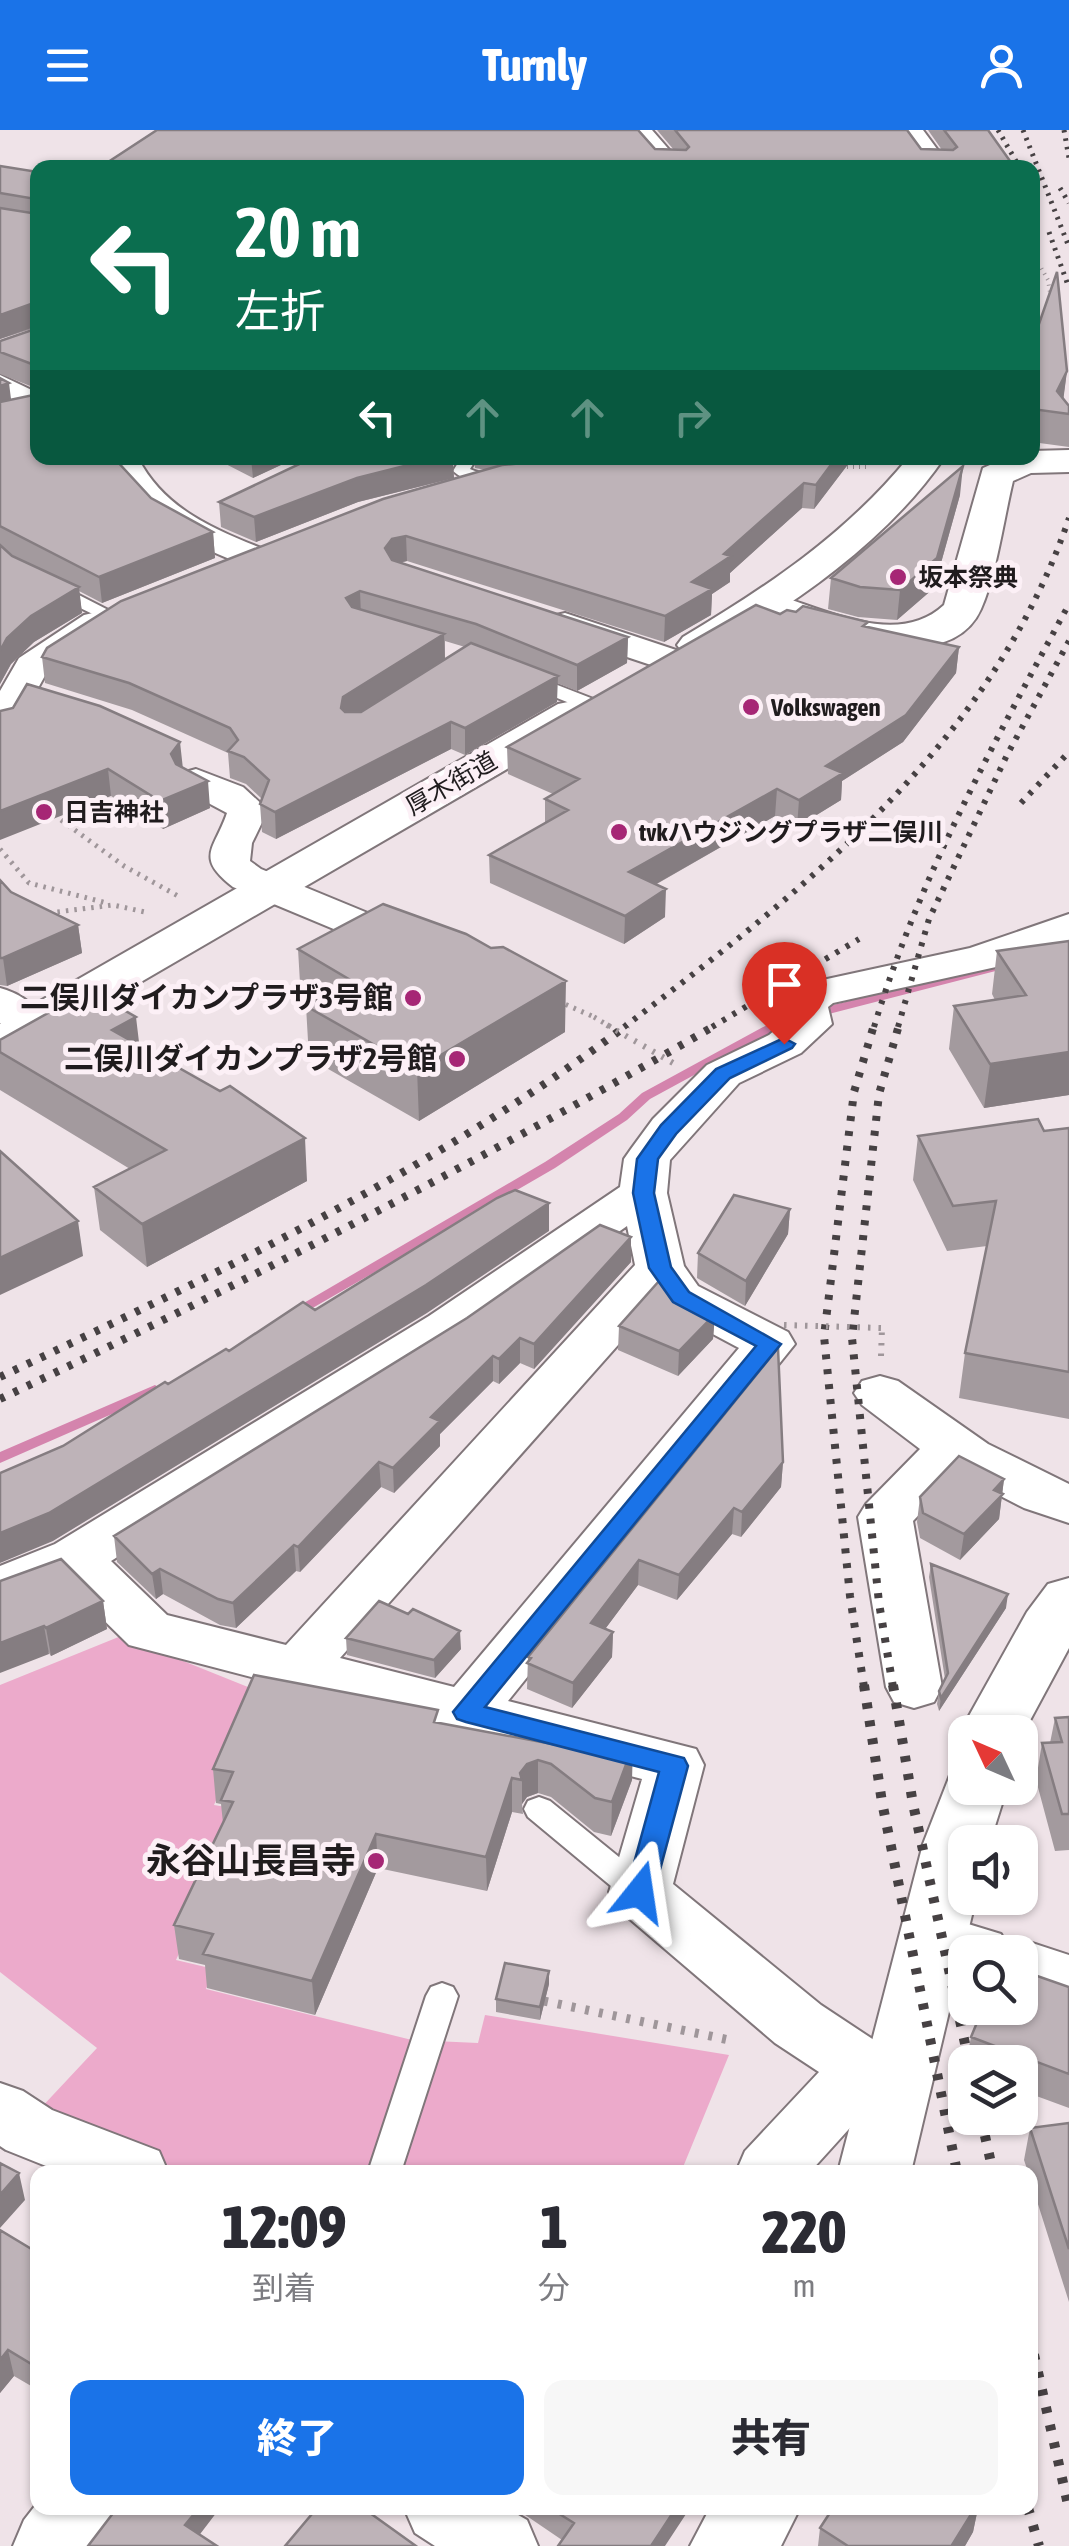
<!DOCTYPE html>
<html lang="ja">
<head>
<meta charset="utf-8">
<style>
  :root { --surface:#fff; --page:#f7f7f7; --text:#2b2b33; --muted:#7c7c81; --accent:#1a73e8 }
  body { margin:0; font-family:"Asap Condensed","Noto Sans JP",sans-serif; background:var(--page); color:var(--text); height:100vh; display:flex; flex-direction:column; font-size:38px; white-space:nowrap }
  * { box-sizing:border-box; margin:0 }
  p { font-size:32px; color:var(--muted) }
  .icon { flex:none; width:55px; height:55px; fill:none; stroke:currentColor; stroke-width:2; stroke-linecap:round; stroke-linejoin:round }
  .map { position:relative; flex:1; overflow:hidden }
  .sheet { position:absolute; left:30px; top:2035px; width:1008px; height:350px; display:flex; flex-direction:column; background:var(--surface); border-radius:20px; box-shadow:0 2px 8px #0004 }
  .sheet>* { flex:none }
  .hud { position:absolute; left:30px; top:30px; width:1010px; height:305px; border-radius:20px; box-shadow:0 2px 8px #0004; background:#0b6e4f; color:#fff; overflow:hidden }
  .needle { width:65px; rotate:314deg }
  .controls { position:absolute; left:948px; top:1585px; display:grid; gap:20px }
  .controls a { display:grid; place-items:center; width:90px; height:90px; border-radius:20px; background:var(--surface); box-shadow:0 2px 8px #0004; font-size:50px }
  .pin { position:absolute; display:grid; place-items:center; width:85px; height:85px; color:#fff; margin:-102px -42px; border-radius:50% 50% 50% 0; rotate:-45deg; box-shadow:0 0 10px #0007 }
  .pin .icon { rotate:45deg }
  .me { position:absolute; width:110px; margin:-55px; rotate:15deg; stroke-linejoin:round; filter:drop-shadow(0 0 8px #0008) }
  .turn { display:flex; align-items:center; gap:35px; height:210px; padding:0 40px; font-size:45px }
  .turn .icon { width:130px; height:130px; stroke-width:2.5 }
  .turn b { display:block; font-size:70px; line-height:85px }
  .lanes { display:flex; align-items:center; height:95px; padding:0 40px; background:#0003; justify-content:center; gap:50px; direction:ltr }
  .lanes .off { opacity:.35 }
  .eta { display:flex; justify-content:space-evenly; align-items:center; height:170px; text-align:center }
  .eta b { font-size:60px; font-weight:800; line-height:70px }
  .primary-button { display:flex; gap:20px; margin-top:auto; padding:20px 40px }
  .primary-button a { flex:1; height:115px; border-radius:20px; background:var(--accent); color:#fff; font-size:40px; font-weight:800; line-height:115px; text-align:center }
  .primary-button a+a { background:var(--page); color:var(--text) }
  header { display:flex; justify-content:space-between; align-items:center; height:130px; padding:0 40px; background:var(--accent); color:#fff; font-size:45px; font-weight:800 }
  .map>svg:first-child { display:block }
</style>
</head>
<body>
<header><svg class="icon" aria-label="menu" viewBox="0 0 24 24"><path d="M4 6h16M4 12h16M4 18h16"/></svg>Turnly<svg class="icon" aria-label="person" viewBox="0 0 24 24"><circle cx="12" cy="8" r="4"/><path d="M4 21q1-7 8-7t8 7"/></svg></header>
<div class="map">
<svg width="1069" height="2416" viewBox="0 0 1069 2416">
  <rect width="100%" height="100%" fill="#efe3e8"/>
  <path fill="#ecaacb" d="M121,1506L263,1563L214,1675L232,1678V1707L176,1830L214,1839L206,1859L412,1910L478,1913L485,1885L729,1925L681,2042H185L38,1981L97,1918L0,1842V1555Z"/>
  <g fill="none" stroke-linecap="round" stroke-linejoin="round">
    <path fill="#d484ad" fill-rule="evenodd" d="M1011,830L1015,832V836L786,895L650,969L627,990L555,1038L297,1187H287L285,1184L545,1032L619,984L642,963L778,889Z
      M155,1255L162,1260L160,1263L0,1333V1322Z"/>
    <defs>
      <path id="lane" d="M461,328H477L470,339C482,345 504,346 509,351C491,363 469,354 453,341Z
        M0,420L30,440L118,485L109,490L103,489L18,448L0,433Z
        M529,544L596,570L598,574L596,578H582L522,554L520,550Z
        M539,1667L550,1671L651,1753L655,1762L651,1771L640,1774L629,1771L528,1687L524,1679L528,1671Z
        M442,1853L453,1857L458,1866L401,2042H368L426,1866L431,1857Z"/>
      <path id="street" d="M625,0H652L685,38H657Z
        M0,245L38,263V285L0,267Z
        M106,328H138C165,381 218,401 271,422L276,429L271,436L259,439L247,436C187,412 134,389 106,328Z
        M97,482L110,485L115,493L110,501L47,542L13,603L0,606V561L19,528L84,485Z
        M565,483L682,522L687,530L682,538L669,541L552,502L547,494L552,486Z
        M196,639L243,657L268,680L252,713L250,731L261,739L426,807L432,816L426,825L411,829L396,825L233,757C194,727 215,719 227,683L182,659L177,651L182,643Z
        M1069,784V811L996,837L833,873L828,877L832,894L801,923L739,953L670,1030L667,1063L684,1136L698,1156L788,1202L795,1214L508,1571L696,1619L704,1635L673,1754L821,1875L880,1914L920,1926L929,1945L920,1964L897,1973L877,1968L810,2042H736L745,2021L819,1942L775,1913L618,1779L609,1762L642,1649L129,1515L66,1453L0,1478V1436L55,1414L429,1186L620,1057L624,1029L631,1019L653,989L707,935L769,905L787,890L784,874L804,854L970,818ZM627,1096L635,1135L286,1515L167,1485L111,1431L465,1210ZM658,1170L664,1178L739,1218L454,1557L340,1528Z
        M0,858C21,863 40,879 53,897L46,906C26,911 16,907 0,893Z
        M880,1246L898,1251L988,1314L1069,1354V1393L1024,1378L958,1344L913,1391L942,1557L934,1572L914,1578L894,1572L886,1557L858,1387L866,1374L920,1319L862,1275L854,1263L862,1251Z
        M932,1783L1001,1804L1006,1814L1020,1809L1069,1825V1877L1020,1861V1822H965V1843L910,1826L901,1808L910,1790Z
        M0,1953L23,1961L52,1980L159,2021L168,2042H61L6,2020L0,2016Z
        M38,2372V2378H115L95,2416H13L24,2390Z
        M404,2378H506L527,2390L538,2416H435L415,2403Z"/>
      <path id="secondary" d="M1069,320V342L1031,343L1013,351C1004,388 996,446 981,479C948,554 806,500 752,482L747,474L752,466L766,462C819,476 896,520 944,475L983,338L1006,328H1032V321Z
        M1069,1448V1518L1020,1609V1602H965V1611L960,1602L1027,1482L1048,1454Z
        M965,1636V1658H1007L990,1712H965V1768H976L911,2042H838L923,1714L952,1640Z
        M710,2378H800L781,2416H690Z"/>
      <path id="primary" d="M894,0H923L951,38H922Z
        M908,328H944C885,413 798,471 711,523L697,527L683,523L677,515L683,507C767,457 846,404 908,328Z
        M573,571L588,574L594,583L588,592L17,924L0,929V894L558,574Z"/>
    </defs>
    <use href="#lane" stroke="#80767a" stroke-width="4"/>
    <use href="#street" stroke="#80767a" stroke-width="4"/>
    <use href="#secondary" stroke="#80767a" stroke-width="4"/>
    <use href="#primary" stroke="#80767a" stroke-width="4"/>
    <path stroke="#9f969a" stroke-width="4" stroke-dasharray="1 5" stroke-linecap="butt" d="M1032,134H1039L1048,150L1051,169
      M841,337H869"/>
    <path stroke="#9f969a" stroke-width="5" stroke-dasharray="2.5 6" stroke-linecap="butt" d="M61,690L124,736L178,766
      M0,719L29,753L107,773
      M49,783L113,775L145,782
      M558,871L594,887"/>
    <path stroke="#9f969a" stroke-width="6" stroke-dasharray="2.5 8" stroke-linecap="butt" d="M881,1226L882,1198"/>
    <path stroke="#9f969a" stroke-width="9" stroke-dasharray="4 10" stroke-linecap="butt" d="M544,1871L734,1911"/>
    <use href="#lane" fill="#fff" fill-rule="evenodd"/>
    <use href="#street" fill="#fff" fill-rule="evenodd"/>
    <use href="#secondary" fill="#fff" fill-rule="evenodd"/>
    <use href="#primary" fill="#fff" fill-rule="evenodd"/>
    <path stroke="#464143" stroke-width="5" stroke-dasharray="2.5 6" stroke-linecap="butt" d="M998,0L1020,38
      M1023,0L1069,117
      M1064,0L1069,28
      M1060,58L1069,73
      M1049,102L1069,158"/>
    <path stroke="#464143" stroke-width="6" stroke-dasharray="4 8" stroke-linecap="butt" d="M1021,673L1069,622
      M624,897C805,760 993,612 1069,388
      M712,897L859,809
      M874,897C920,745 994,613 1069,474
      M898,897L929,789L1007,625L1069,511"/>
    <path stroke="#464143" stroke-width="8" stroke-dasharray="5 10" stroke-linecap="butt" d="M0,1247C217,1144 435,1040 627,895
      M0,1269C244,1153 483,1030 716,895
      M864,1557L850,1466L824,1206L854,962L874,895
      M893,1557L879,1473L852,1208L879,964L899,895"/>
    <path stroke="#464143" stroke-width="10" stroke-dasharray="6 12" stroke-linecap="butt" d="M864,1555L882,1672L957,2042
      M893,1555L913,1674L969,1932
      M981,1988L993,2042
      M1030,2207L1069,2379
      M1028,2378L1039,2416"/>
    <path stroke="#9f969a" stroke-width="5" stroke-dasharray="2.5 6" stroke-linecap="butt" d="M594,887L611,897"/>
    <path stroke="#9f969a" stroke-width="6" stroke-dasharray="2.5 8" stroke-linecap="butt" d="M607,895L673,933
      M784,1195L882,1198"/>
  </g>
  <path fill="#a39a9e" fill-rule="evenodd" d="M657,0H907L921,19L942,20L928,0H988L1015,38L655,19L674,20Z
    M0,36L38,42V197L0,209Z
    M38,198V259L0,244V222Z
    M1032,214L1067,241L1063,269L1069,276V317L1032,312Z
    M0,248L11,269L151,368L213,402L215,428L102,473L79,461L82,483L34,512L11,534L0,554Z
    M214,328H296L253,348Z
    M312,328H459L453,334L454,348L358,372L256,412L221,397L219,372Z
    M475,328H870V332L849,333L814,379L802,378L730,443V452L712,464L711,485L664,512L407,431L400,433L628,507L627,533L577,561L557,553V572L465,625L451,619L276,709L262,702L260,674L262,669L246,654L230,648L228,623L132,580L45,553L42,527L486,340L475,338ZM445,511L465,517L445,529Z
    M960,365L934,458L897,490L858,487L828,479L831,448Z
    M780,484L868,497L959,517L956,543L903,612L842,651L841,670L797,697L775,686L655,755L665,787L624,814L490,753L489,725L545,693V669L553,664L508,644L507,617Z
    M0,581L183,637L210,678L163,699L111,666Z
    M0,750L11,762L78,795L82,823L7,856L0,855Z
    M1069,811V965L984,978L949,919L954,876L995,870L992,864L997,821Z
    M298,819L565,902L419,991L309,928L306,876L309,875L301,870Z
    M0,910L139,916L307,1051L147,1137L100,1100L94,1057L130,1039L0,960Z
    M1069,998V1289L959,1268L965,1223L987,1116L947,1121L913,1050L918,1006L1044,1001Z
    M790,1079L788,1104L745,1176L697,1148L698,1123Z
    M631,1107V1132L534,1239L520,1233L499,1254L493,1251L440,1304V1316L394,1363L381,1357L300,1442L296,1441L236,1498L220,1495L163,1464L156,1469L117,1432L114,1406Z
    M715,1184L713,1209L678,1246L618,1220L619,1196Z
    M778,1218L783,1332L781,1357L741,1407L732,1404L677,1470L638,1455L605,1499L613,1502L612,1527L572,1578L527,1559L528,1527Z
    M1004,1349L999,1389L960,1430L920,1408L917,1392L920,1367Z
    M931,1434L1006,1478L939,1581L937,1574L939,1561L945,1549L929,1447Z
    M0,1451L103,1471L107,1499L51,1526Z
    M346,1508L461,1519L435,1548L347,1525Z
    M1069,1587V1720L1055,1721L1036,1650L1042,1613H1050L1055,1588Z
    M439,1593L632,1650L611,1706L594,1702L551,1667L538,1663L527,1667L522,1674L523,1684L512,1682L487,1761L378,1738L315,1885L207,1858L205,1835L179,1829L174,1795L223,1693L221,1674L216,1673L213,1639Z
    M549,1854L540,1890L496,1882V1869Z
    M1069,1857V1978L1020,1960V1932H966L971,1907Z
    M1069,1993V2172L1030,2049V2042H1028L1024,2030L1030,1998Z
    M0,2100L38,2123V2260L14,2246L0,2263Z
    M515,2378H690L562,2410Z
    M833,2378H978L973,2402L965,2416H818L820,2398Z"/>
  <path fill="#857d81" d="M34,173L37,196L0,209V185Z
    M1067,241L1063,272L1057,261Z
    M9,253L12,277L0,281V256Z
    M251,328H296L253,348Z
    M436,328H459L453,334L454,348L358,372L256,412L254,387L357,348Z
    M500,328H644L500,343Z
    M836,328H849V333L814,379L816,355Z
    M963,336L960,365L934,458L897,490L900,460Z
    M804,353L802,378L730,443V452L712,464L711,485L664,512L665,486L692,452Z
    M213,402L215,428L102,473L99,447Z
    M406,406L407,431L393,434L385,418L392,409Z
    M79,457L82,483L34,512L11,534L0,554V521L7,508L31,486Z
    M360,461L361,486L347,494L346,468Z
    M444,504L445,530L344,594L341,578L343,567Z
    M628,507L627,533L577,561V535Z
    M959,517L956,543L903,612L842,651L841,670L797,697L799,670L826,636Z
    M558,546L557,572L465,625V598Z
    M451,592V619L276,709L275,682Z
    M180,612L183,639L173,651L171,624Z
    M108,639L111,666L0,710V681Z
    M208,651L210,678L163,699L160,671Z
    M777,659L775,686L628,770L629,742Z
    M666,759L665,787L624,814L625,786Z
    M78,795L82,823L7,856L3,828Z
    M566,851L565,902L419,991L417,939Z
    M136,887L141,929L112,900Z
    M1069,922V965L984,978L990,934Z
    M305,1008L307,1051L147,1137L142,1094Z
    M549,1073V1101L427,1183L53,1411L0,1433V1403Z
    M790,1079L788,1104L745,1176L746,1151Z
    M78,1091L83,1126L0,1165V1128Z
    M631,1107V1132L534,1239V1214Z
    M715,1184L713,1209L678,1246L679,1221Z
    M520,1208V1233L499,1254V1229Z
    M493,1226V1251L440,1304V1316L394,1363L393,1338L431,1287Z
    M379,1332L381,1357L300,1442L298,1417Z
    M783,1332L781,1357L741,1407L742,1382Z
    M1004,1349L999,1389L960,1430L964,1404L994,1360Z
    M734,1378L732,1404L677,1470L679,1445Z
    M294,1415L296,1441L236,1498L233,1473Z
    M639,1430L638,1455L591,1518V1493Z
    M160,1439L163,1464L156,1469L152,1444Z
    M1008,1464L1006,1478L939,1581L941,1568Z
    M103,1471L107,1499L51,1526L46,1498Z
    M44,1496L49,1524L0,1543V1513Z
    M460,1501L461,1519L435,1548L434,1530Z
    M613,1502L612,1527L572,1578L573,1553Z
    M633,1616L632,1650L611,1706L612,1672Z
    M538,1630V1663L527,1667L522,1674V1650L520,1643L527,1634Z
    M512,1648V1682L487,1761L486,1727Z
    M376,1704L378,1738L315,1885L312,1851Z
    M549,1841V1854L540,1890V1877Z
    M19,2043L25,2070L0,2098V2065Z
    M8,2220L14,2246L0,2263V2230Z
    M199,2378H220L191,2416L185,2395Z
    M676,2378H690L665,2416H651Z
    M975,2378H978L973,2402L965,2416H952Z"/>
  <path fill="#beb3b8" stroke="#857d81" stroke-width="2.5" d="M157,0H638L655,19L686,20L689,17L675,0H907L921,19L953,20L957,17L944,0H988L1015,38H99Z
    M0,36L38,42V80L36,69L0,63Z
    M0,78L38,84V176L34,173L0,185Z
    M1057,142L1067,241L1057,261L1069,276V284L1032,279V214Z
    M38,198V250L37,236L0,222V211Z
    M0,248L9,253L0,256Z
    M38,264V328H114L151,368L213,402L99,447L0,396V272Z
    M312,328H436L357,348L254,387L219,372Z
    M576,328H836L816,355L804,353L724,424L731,426L692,452L712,459L665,486L406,406L392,409L385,418L392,430L628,507L577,535L476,494L360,461L346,468L352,477L444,504L343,567L341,578L345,582H361L471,513L558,546L465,598L451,592L275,682L260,674L269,650L244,627L228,621L238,610L230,598L129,553L42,527L47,518L121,471L383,369L502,335Z
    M963,336L937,428L900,460L860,457L831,448Z
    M0,415L12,426L79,457L31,486L7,508L0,521Z
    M756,475L780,484L787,480L796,482L803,476L868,492L863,496L959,517L906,585L826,636L843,643L799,670L777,659L629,742L666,759L625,786L489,725L568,680L545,669L579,649L507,617Z
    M27,554L100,576L180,612L171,624L176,634L208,651L160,671L108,639L0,681V581L13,578Z
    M0,750L11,762L78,795L3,828H0Z
    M383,774L466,804L491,818L503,817L566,851L417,939L306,876L352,851L298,819Z
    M1069,811V922L990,934L954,876L1026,865L997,821Z
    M89,860L136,887L112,900L220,961L230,956L305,1008L142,1094L94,1057L166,1020L0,922V910Z
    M1038,989L1044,1001L1069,998V1242L965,1223L996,1071L953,1076L918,1006Z
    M0,1021L78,1091L0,1128Z
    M515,1060L549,1073L426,1155L49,1383L0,1403V1343L63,1316L165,1252L168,1254L226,1219L229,1221L303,1172L315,1180L497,1068Z
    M734,1065L790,1079L746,1151L698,1123Z
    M600,1095L631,1107L534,1214L520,1208L499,1229L493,1226L431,1287L440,1291L393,1338L379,1332L298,1417L294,1415L233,1473L218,1469L160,1439L152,1444L114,1406L467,1188Z
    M659,1151L715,1184L679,1221L619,1196Z
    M778,1218L783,1332L742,1382L734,1378L679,1445L639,1430L591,1493L613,1502L573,1553L527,1533L531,1528L528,1527Z
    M959,1326L1004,1349L994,1360L1003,1364L964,1404L923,1383L920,1367Z
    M61,1429L103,1471L46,1498L44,1496L0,1513V1451Z
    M931,1434L1008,1464L941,1568L939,1561L948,1543Z
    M379,1471L408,1484L413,1479L460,1501L434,1530L346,1508Z
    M254,1545L438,1580L434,1592L579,1619L585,1604L633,1616L612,1672L595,1668L551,1634L538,1630L527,1634L520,1643L522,1650L512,1648L486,1727L376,1704L312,1851L203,1824L213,1804L174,1795L233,1672L221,1670L233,1642L213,1639Z
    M1069,1587V1684H1062L1042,1613L1062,1612L1055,1588Z
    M505,1833L549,1841L540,1877L496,1869Z
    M1020,1840L1069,1857V1944L971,1907L983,1878H1020Z
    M1069,1993V2119L1030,1998Z
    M0,2033L19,2043L0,2065Z
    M0,2100L38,2123V2238L8,2220L0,2230Z
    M117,2378H199L185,2395L217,2416H88Z
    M317,2378H363L416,2416H285Z
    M550,2378H676L651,2416H558L574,2393Z
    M833,2378H975L952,2415L954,2416H848L820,2398Z"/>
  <path fill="#1a73e8" stroke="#114b97" stroke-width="2.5" d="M784,908L795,914L792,918L730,948L676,1004L658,1029L654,1063L671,1137L689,1162L781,1214L485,1577L684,1628L688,1636L654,1762L650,1770L640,1773L630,1770L626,1762L659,1642L466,1592L457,1589L453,1582L756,1216L673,1172L649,1138L633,1063L637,1029L661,995L716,939Z"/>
  <g fill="#a62675" stroke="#fcf0f6" stroke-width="4">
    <circle cx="898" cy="447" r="10"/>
    <circle cx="751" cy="577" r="10"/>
    <circle cx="44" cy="682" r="10"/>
    <circle cx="619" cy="702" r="10"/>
    <circle cx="413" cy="868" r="10"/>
    <circle cx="457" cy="929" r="10"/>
    <circle cx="376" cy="1731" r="10"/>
  </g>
  <g text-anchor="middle" stroke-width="10" stroke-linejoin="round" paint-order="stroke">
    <g font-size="25" font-weight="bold" fill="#201c1e" stroke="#fcf0f6" text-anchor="start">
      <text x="918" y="456">坂本祭典</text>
      <text x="771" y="586">Volkswagen</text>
      <text x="64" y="691">日吉神社</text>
      <text x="639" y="711">tvkハウジングプラザ二俣川</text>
    </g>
    <g font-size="25" fill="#201c1e" stroke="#fcf0f6">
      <text transform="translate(451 653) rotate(-30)" y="9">厚木街道</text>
    </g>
    <g font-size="30" font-weight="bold" fill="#201c1e" stroke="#fcf0f6" text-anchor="end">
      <text x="393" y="878">二俣川ダイカンプラザ3号館</text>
      <text x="437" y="939">二俣川ダイカンプラザ2号館</text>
    </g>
    <g font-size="35" font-weight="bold" fill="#201c1e" stroke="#fcf0f6" text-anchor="end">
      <text x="356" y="1743">永谷山長昌寺</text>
    </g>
  </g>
</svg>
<div class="controls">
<a><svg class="needle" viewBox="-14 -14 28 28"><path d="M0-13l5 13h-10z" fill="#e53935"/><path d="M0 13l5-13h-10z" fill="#7c7c81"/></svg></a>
<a><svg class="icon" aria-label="sound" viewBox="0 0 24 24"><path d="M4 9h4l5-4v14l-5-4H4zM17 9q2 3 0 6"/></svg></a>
<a><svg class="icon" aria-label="search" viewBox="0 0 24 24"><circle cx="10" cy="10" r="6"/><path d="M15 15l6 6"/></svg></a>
<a><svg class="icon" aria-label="layers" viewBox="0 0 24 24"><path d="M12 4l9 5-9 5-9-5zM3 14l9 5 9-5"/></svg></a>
</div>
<div class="pin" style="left:784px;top:914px;background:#d93025"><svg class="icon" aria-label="arrive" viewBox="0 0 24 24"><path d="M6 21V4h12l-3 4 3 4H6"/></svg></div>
<svg class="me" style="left:640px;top:1762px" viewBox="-20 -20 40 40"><path d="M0-17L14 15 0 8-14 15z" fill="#1a73e8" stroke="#fff" stroke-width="4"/></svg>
<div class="hud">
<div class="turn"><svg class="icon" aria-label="left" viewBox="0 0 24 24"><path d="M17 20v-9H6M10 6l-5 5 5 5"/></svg><div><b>20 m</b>左折</div></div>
<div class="lanes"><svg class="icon" aria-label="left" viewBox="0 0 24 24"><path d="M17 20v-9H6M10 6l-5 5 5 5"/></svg><svg class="icon off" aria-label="ahead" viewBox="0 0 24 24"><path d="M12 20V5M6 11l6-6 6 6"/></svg><svg class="icon off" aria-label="ahead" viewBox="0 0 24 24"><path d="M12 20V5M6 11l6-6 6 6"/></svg><svg class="icon off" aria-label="right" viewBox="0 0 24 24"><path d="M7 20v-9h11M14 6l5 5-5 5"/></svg></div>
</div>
<section class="sheet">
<div class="eta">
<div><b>12:09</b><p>到着</p></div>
<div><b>1</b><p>分</p></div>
<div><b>220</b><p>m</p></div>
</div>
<div class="primary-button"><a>終了</a><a>共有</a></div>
</section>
</div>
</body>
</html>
